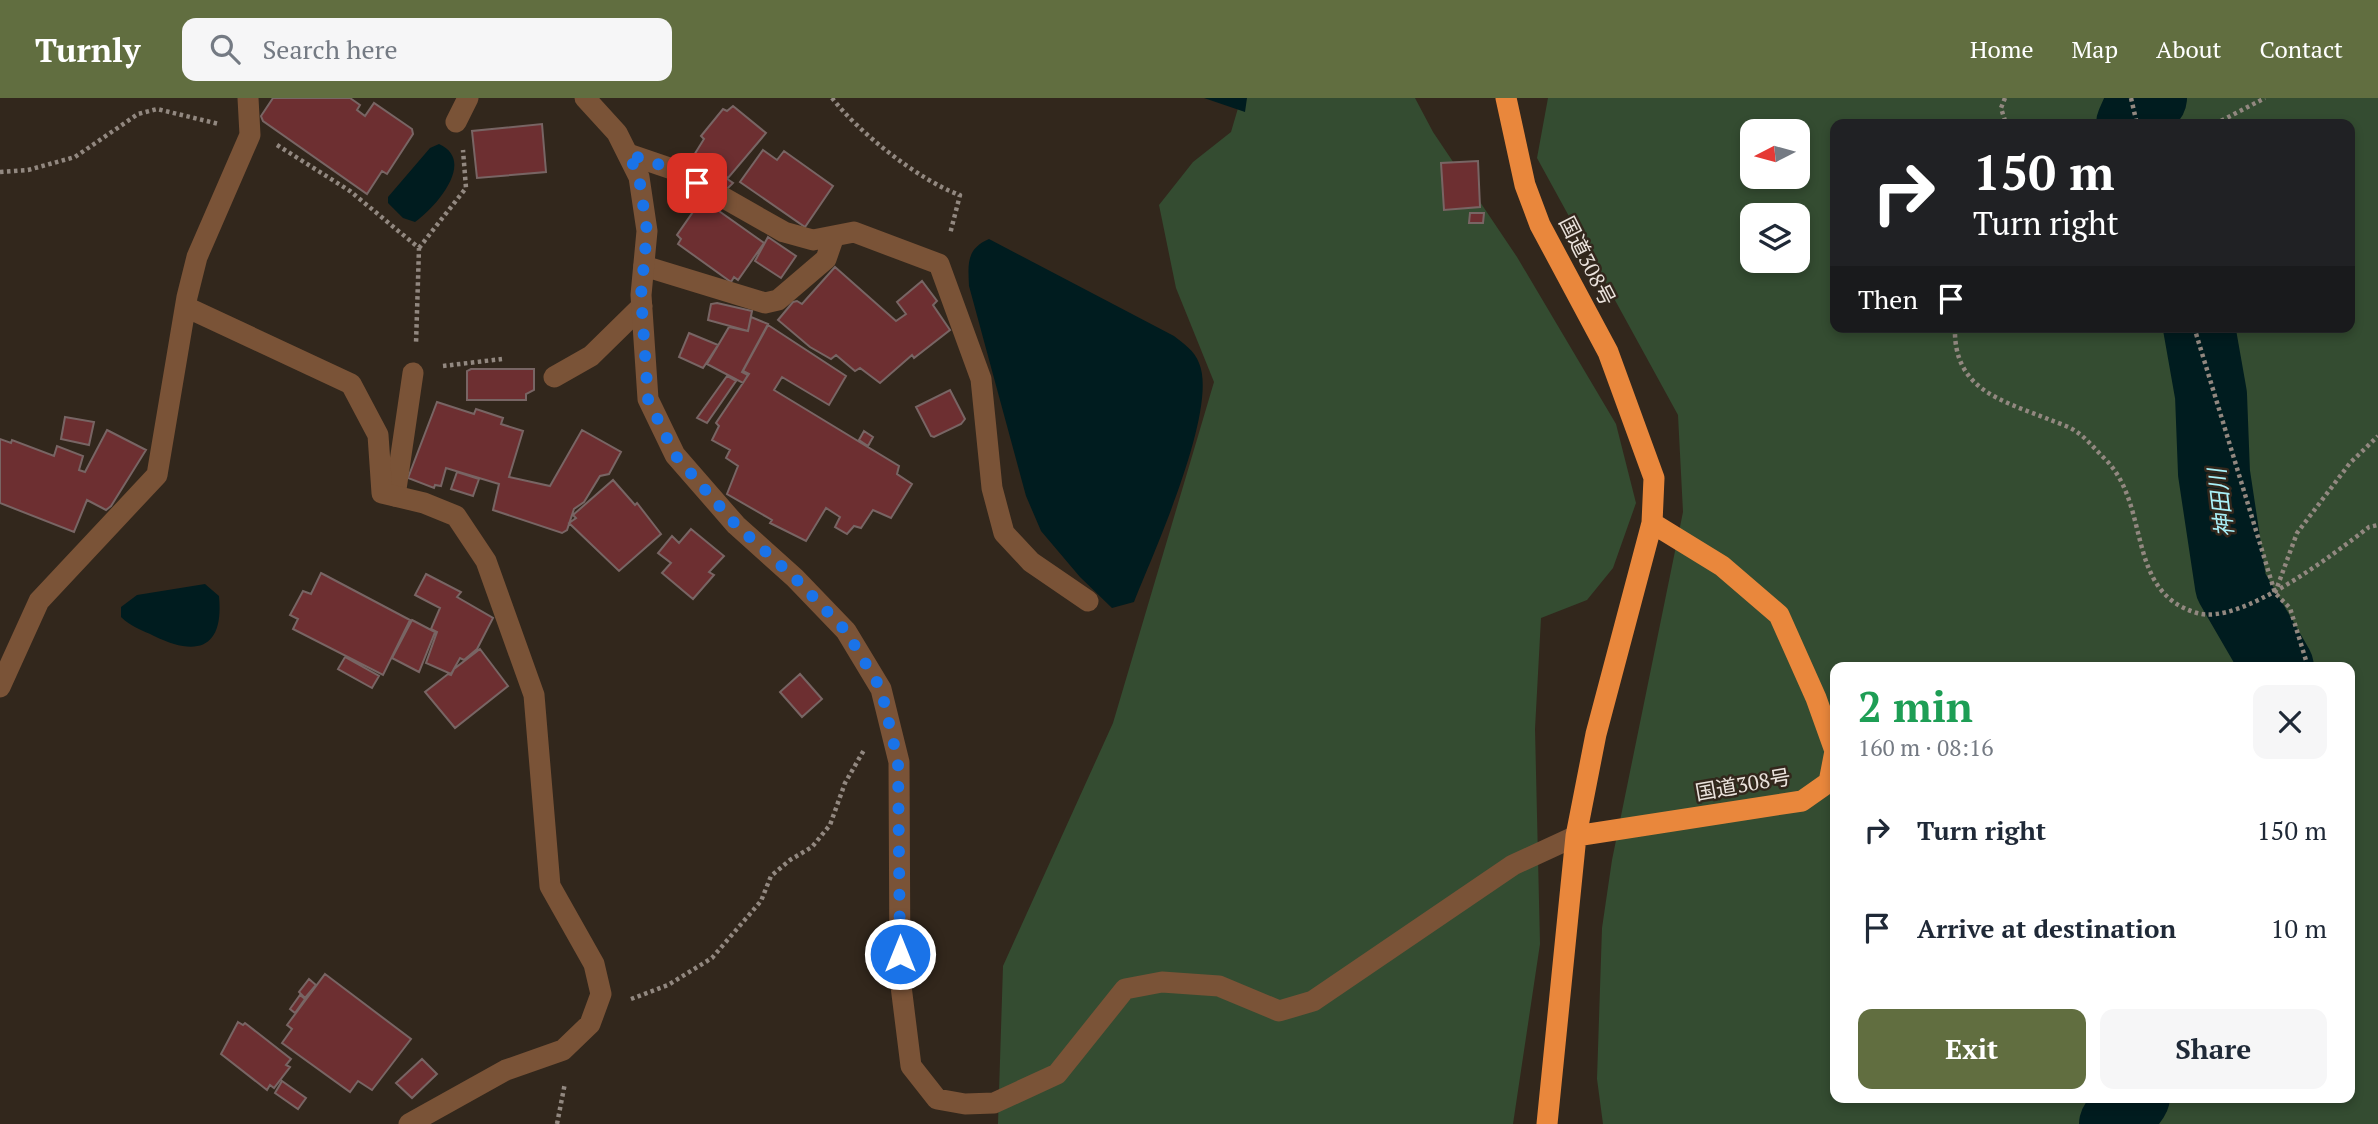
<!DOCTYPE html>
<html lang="en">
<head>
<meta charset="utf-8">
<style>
  :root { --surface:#fff; --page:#f6f6f7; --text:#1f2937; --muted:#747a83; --accent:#616e40 }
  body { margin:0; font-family:"PT Serif","Noto Sans JP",serif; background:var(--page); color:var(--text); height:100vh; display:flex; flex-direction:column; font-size:26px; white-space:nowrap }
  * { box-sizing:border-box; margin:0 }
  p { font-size:23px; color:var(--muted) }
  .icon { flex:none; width:38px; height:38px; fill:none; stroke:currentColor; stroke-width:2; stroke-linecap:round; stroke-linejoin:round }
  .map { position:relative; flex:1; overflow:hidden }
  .drawer { position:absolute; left:1830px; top:564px; width:525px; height:441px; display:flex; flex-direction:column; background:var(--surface); border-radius:14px; box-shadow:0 4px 10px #0003 }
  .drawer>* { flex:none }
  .hud { position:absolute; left:1830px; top:21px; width:525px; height:214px; border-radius:14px; box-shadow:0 4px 10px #0003; background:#202124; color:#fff; overflow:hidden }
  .needle { width:46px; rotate:264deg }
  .buttons { position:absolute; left:1740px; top:21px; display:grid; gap:14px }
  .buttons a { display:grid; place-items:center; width:70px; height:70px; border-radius:14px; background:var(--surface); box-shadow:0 4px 10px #0003; font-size:35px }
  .pin { position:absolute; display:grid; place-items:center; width:60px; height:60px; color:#fff; margin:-30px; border-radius:14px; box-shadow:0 4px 10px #0006 }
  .me { position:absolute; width:77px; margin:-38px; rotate:0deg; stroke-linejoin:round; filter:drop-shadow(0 0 5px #0008) }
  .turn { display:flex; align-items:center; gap:24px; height:147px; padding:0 28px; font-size:32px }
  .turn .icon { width:91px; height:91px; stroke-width:2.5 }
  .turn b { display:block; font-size:49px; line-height:60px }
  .then { display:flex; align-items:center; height:66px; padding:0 28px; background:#0003; gap:14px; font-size:26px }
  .round { display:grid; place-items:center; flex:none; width:74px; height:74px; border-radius:14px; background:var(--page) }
  .summary { display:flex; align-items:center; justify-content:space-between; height:119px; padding:0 28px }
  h1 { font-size:42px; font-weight:700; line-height:52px; color:#1e9e55 }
  .primary-button { display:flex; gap:14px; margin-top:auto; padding:14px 28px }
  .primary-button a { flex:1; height:80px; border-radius:14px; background:var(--accent); color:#fff; font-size:28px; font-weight:700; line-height:80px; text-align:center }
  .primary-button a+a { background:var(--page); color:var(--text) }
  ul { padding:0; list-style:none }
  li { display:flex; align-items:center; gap:21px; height:98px; padding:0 28px }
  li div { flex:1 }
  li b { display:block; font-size:26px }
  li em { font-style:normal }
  header { display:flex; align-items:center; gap:42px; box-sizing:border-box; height:98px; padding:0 35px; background:var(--accent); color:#fff }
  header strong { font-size:33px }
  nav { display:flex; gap:38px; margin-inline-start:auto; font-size:24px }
  .search { width:490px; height:63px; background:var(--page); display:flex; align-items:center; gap:18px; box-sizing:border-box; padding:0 24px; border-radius:14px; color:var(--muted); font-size:26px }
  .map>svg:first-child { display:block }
</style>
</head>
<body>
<header>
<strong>Turnly</strong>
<div class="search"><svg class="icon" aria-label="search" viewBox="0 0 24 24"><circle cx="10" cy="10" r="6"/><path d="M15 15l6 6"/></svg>Search here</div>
<nav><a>Home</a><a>Map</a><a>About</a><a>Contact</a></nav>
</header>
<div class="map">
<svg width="2378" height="1026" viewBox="0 0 2378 1026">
  <rect width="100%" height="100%" fill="#32271c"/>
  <path fill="#344c31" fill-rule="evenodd" d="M1241,0H1415L1433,34L1517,159L1616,326L1636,405L1613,470L1587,502L1541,520L1535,631L1540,846L1513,1026H998L1003,868L1113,625L1214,284L1176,190L1159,107L1193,64L1231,34Z
    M1548,0H2378V1026H1603L1597,981L1602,830L1612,762L1683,414L1678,317L1537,60ZM1836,26H2350V229H1836ZM1752,33H1797V79H1752ZM1752,117H1797V163H1752ZM1836,569H2350V999H1836Z"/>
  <path fill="#001c1f" d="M1204,0H1247L1245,14Z
    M439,46C477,63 435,110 415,124L403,120L388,105V99L430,50Z
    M989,141L1174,238C1183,245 1195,253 1199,265C1219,311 1153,456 1134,504L1112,510L1080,479L1041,433L1026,398L969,188C968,166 966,151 989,141Z
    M205,486L219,498C224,551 197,559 154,538C142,532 131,529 121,519V509L137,497Z"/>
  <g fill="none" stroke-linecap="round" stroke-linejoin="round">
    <path stroke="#001c1f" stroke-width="72" d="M2132,26L2139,10L2151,0
      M2199,229L2211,297L2214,375L2231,488L2278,569
      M2115,1026L2134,999"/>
  </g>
  <path fill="#6d2f31" stroke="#786564" stroke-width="2" d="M273,0H350L360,7L357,12L365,18L374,5L412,31L413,36L387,76L382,73L367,96L263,23L261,18Z
    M733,8L766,35L728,80L710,68L704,72L691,62L704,41L701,38L723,11L727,13Z
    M542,26L546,74L477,80L472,33Z
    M763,52L777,62L784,53L833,88L805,129L740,84Z
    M1478,63L1480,109L1444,112L1441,65Z
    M710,69L733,85L725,93L702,77Z
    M702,101L764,145L738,182L734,179L731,184L678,146L681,141L677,137Z
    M1470,115H1484L1483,125H1469Z
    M768,139L796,158L781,180L755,163Z
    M835,169L896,223L906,216L897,204L922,183L937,203L933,207L950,232L914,260L912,257L880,285L860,270L855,273L836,257L831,261L810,249L778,222L793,204L797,203L802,206Z
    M717,205L752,213L748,233L708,222L711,206Z
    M751,219L768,226L742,274L748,277L743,285L707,266L729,229L748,233Z
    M768,227L846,278L829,307L782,279L774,292L899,368L897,376L912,386L891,420L873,412L861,430L854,428L847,436L835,429L840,419L826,410L806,443L770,425L772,422L727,396L738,368L726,360L730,352L712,342L719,328L716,325L749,276L743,273Z
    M689,235L718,247L703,270L679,259Z
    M471,271H534V292L526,296V302H467V273Z
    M727,278L736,283L707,325L697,320Z
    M950,292L965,321L961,326L934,339L931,338L916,309Z
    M437,304L474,316L476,311L503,320L501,326L523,333L509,379L550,388L582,332L621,354L609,376L600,378L584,404L574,411L567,432L562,435L493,412L499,386L446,370L441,388L435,387L434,390L408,380Z
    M65,319L94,324L89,347L61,341Z
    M107,332L146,352L111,408L106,412L87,402L74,434L0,405V341L11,345L12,342L54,358L57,348L83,358L79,372L85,374Z
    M864,333L873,339L868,348L859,342Z
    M457,374L479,381L473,398L451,391Z
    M613,382L635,407L637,405L661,436L619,473L569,425L576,420L573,417Z
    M691,431L724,458L709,474L714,477L693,501L662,475L671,465L658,455L672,438L679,445Z
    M321,475L410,522L383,577L293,531L298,521L290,517L303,493L311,496Z
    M426,476L461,494L457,499L493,520L477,551L464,562L460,560L451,576L426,565L437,534L431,531L440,510L415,497Z
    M412,522L435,534L419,574L392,560Z
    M480,551L508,588L455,630L425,594L448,576L451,577L454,571Z
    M345,559L379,578L372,590L338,571Z
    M800,576L822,601L802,619L780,594Z
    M325,876L411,941L372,992L358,983L350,994L282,945L292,931L287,927Z
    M309,881L316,887L305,900L299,894Z
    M300,897L305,901L295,915L290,911Z
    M238,924L243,927L245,925L291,961L286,967L290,969L274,990L270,987L267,992L221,956Z
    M422,961L437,976L412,1000L396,985Z
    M282,983L306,1000L298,1011L275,995Z"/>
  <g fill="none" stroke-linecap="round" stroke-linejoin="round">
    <path stroke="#928880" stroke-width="4.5" stroke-dasharray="3.5 3.5" stroke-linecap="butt" d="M832,0C858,34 920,83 960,97L950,136
      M2005,0L2001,10L2006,26
      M2131,0L2137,26
      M2215,26L2265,0
      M277,47L350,93L419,150L416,246
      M0,74L28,72L75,59L138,16L157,11L219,26
      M419,150L466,90L463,52
      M1955,229C1953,291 2000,302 2048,321C2057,325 2069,328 2077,334C2087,341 2095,351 2104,360C2152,406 2124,494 2197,515C2241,528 2335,455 2369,429L2378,427
      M2194,229L2275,495L2290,510L2308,569
      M443,268L502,261
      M2275,495L2297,435L2350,365L2378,338
      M631,901L668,887L712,860L761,803L771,778L790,762L812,749L830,727L845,685L864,652
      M557,1026L565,985"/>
    <path stroke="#7a5337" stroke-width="21" d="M456,24L468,0
      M628,56L675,72L784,134L813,142L854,134L939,166L981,281L992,390L1004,435L1031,464L1088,503
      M644,168L765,205L778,202L826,161L834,138
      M554,279L591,258L642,208
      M395,398L413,275"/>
    <path stroke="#7a5337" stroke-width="21" d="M585,0L617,35L639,79L647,133L641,197L648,301L675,357L736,427L795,480L846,533L881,591L899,664L900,880L911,968L937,1001L965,1006L994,1005L1057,976L1125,891L1162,884L1219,888L1279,913L1313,903L1513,767L1576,738
      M186,209L351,286L378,337L382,395L424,405L456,418L486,463L534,597L550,788L594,866L601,896L590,926L563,952L506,972L409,1026
      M0,589L39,503L157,377L187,199L197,159L250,37L248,0"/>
    <path stroke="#e9873c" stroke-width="21" d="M1506,0L1525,87L1540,127L1608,254L1654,380L1652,425L1596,636L1576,738L1547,1026
      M1576,738L1802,703L1829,684L1835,653L1816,600L1779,517L1722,468L1652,425"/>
  </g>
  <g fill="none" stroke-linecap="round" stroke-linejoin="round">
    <path stroke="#1a73e8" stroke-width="12" stroke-dasharray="0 21.6" d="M697,85L675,72L628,56L639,79L647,133L641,197L648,301L675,357L736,427L795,480L846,533L881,591L898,664L900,856"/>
  </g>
  <g text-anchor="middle" stroke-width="5" stroke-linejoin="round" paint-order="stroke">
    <g font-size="21" fill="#ebe3dd" stroke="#32271c">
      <text transform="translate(1587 163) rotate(63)" y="7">国道308号</text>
      <text transform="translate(1743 687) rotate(-10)" y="7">国道308号</text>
    </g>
    <g font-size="23" font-style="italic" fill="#aaf1f8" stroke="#32271c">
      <text transform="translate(2221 405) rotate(-97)" y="8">神田川</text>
    </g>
  </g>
</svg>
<div class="buttons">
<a><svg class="needle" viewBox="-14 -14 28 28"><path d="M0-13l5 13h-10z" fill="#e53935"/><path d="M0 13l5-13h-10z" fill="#747a83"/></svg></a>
<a><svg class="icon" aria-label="layers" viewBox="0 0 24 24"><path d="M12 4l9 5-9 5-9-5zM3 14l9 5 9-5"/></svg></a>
</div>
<div class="pin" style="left:697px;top:85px;background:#d93025"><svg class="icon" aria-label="arrive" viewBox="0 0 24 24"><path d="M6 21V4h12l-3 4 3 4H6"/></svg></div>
<svg class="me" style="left:900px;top:856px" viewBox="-20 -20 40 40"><circle r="17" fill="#1a73e8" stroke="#fff" stroke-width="3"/><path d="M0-11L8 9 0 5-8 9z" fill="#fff"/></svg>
<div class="hud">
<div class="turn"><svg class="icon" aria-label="right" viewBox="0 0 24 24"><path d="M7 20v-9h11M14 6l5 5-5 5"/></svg><div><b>150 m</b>Turn right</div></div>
<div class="then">Then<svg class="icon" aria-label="arrive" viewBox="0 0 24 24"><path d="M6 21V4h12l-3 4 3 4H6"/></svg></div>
</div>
<section class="drawer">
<div class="summary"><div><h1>2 min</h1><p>160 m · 08:16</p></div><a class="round"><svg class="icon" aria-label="close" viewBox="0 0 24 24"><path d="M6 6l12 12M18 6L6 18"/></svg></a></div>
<ul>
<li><svg class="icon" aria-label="right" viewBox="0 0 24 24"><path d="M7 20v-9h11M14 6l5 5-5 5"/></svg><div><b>Turn right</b></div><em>150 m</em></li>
<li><svg class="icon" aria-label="arrive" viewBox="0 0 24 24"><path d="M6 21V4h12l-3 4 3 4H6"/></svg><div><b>Arrive at destination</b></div><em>10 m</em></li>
</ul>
<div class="primary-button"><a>Exit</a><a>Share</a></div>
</section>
</div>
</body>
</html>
